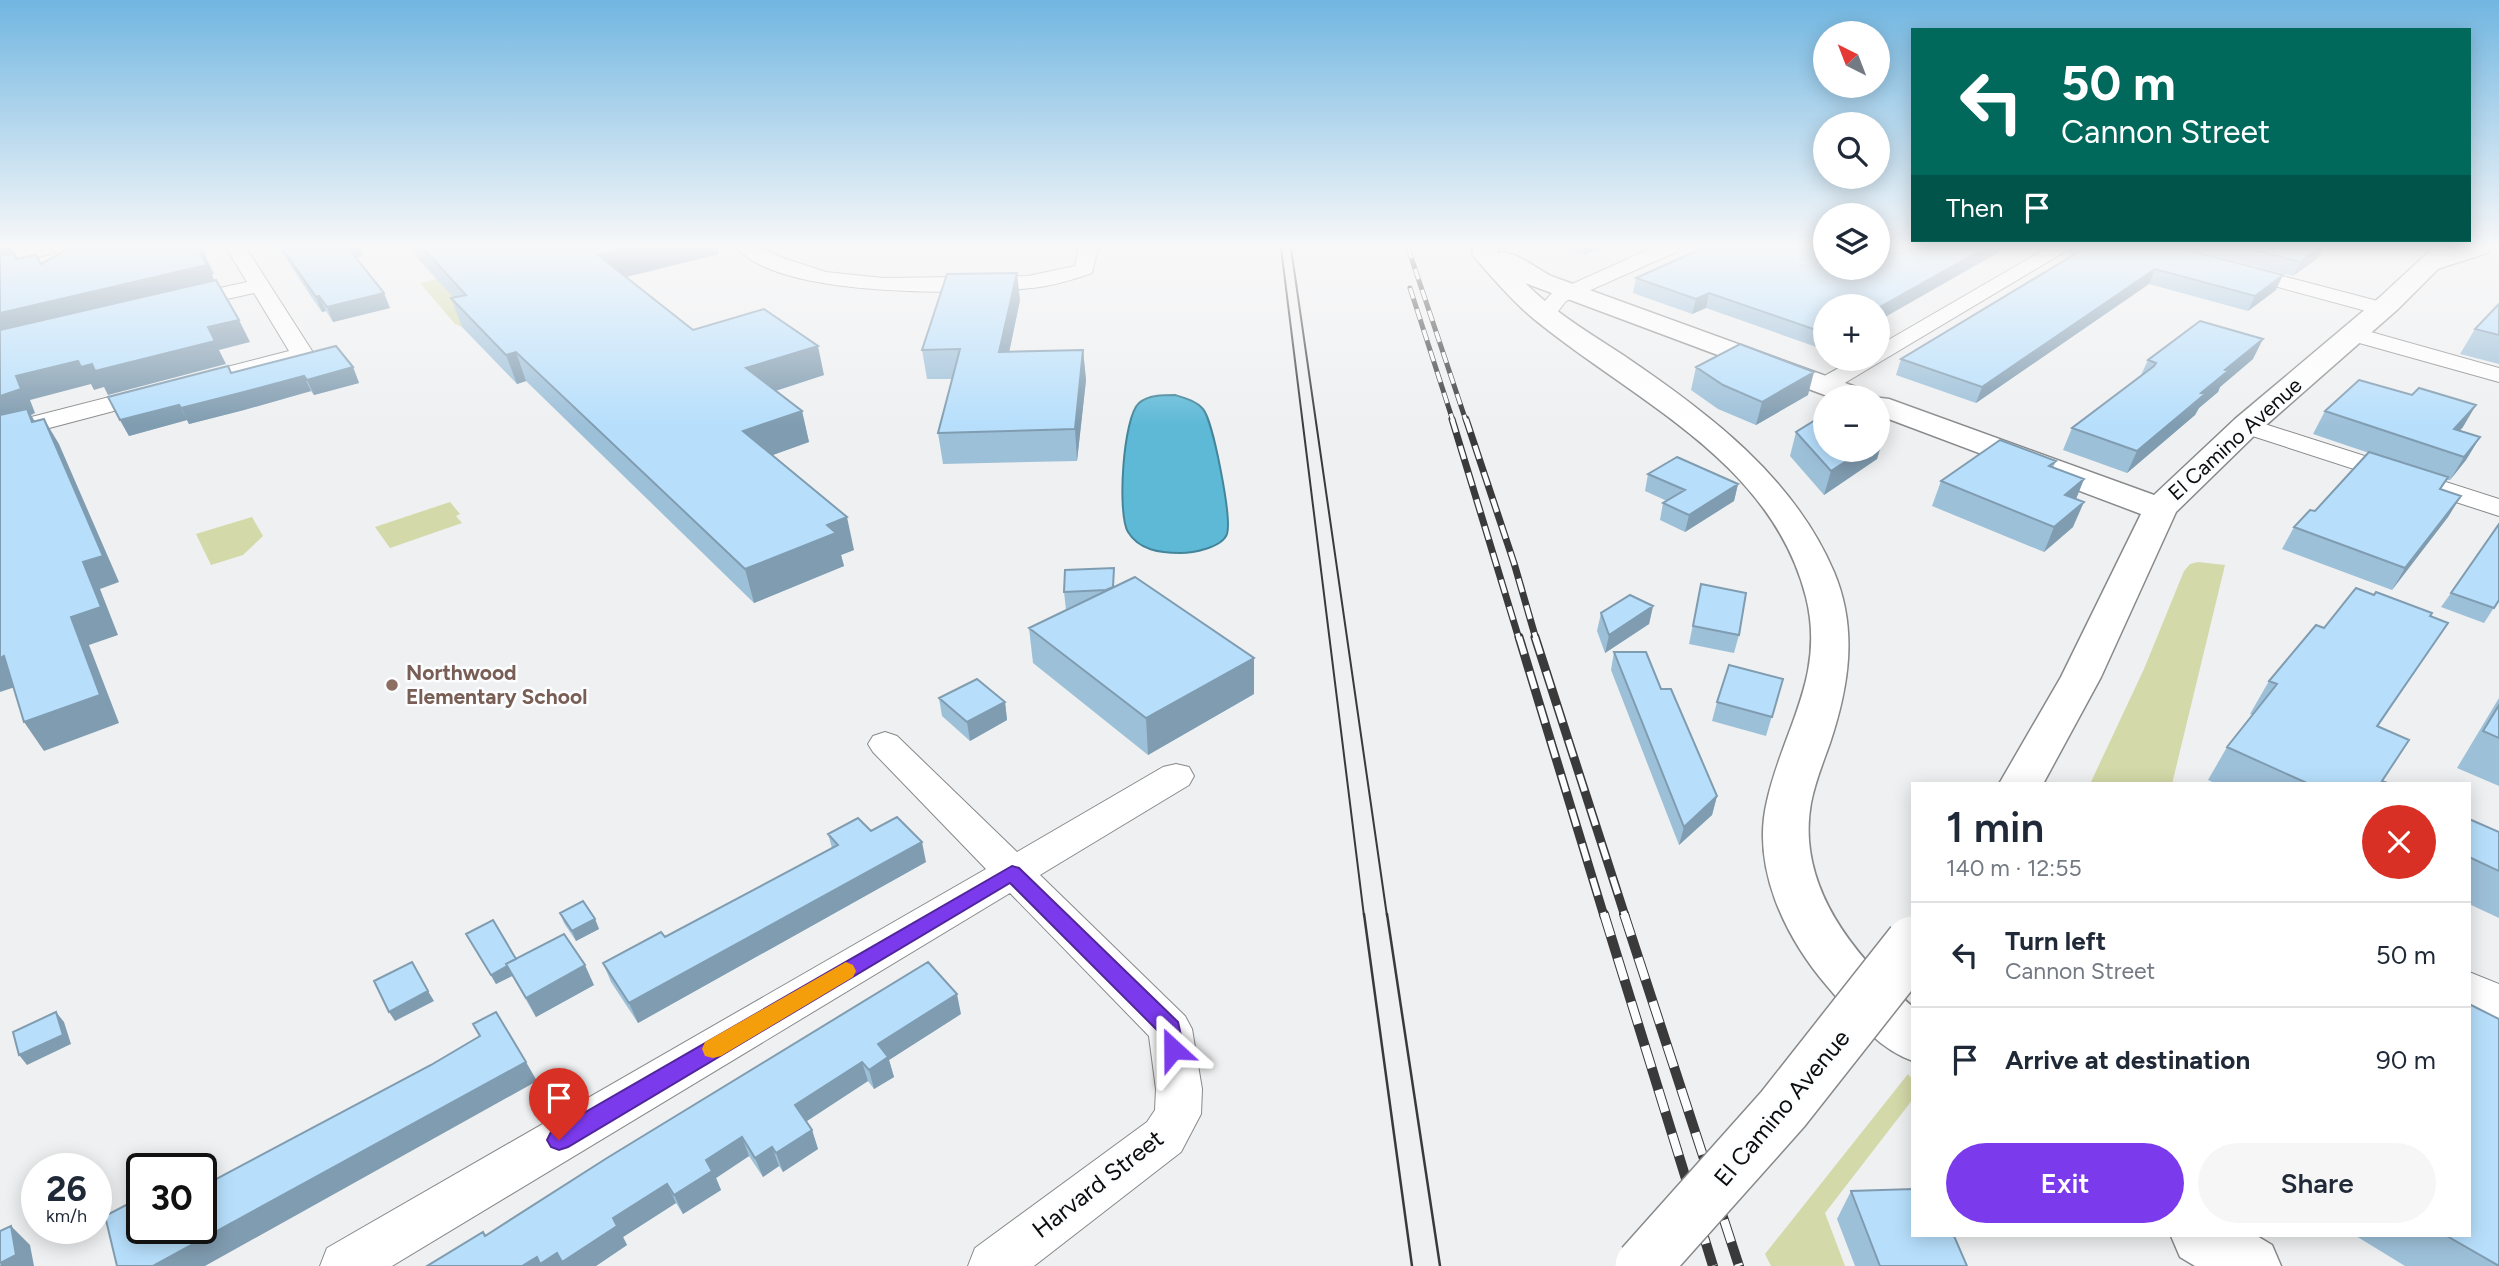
<!DOCTYPE html>
<html lang="en">
<head>
<meta charset="utf-8">
<style>
  :root { --surface:#fff; --page:#f6f6f7; --text:#1f2937; --muted:#747a83; --line:#e0e1e3; --accent:#7c3aed }
  body { margin:0; font-family:Figtree,sans-serif; background:var(--page); color:var(--text); height:100vh; display:flex; flex-direction:column; font-size:26px; white-space:nowrap }
  * { box-sizing:border-box; margin:0 }
  p { font-size:23px; color:var(--muted) }
  .icon { flex:none; width:38px; height:38px; fill:none; stroke:currentColor; stroke-width:2; stroke-linecap:round; stroke-linejoin:round }
  .map { position:relative; flex:1; overflow:hidden }
  .panel { position:absolute; left:1911px; top:782px; width:560px; height:455px; display:flex; flex-direction:column; background:var(--surface); border-radius:0px; box-shadow:0 4px 18px #0003 }
  .panel>* { flex:none }
  .guide { position:absolute; left:1911px; top:28px; width:560px; height:214px; border-radius:0px; box-shadow:0 4px 18px #0003; background:#00695c; color:#fff; overflow:hidden }
  .needle { width:46px; rotate:318deg }
  .controls { position:absolute; left:1813px; top:21px; display:grid; gap:14px }
  .controls a { display:grid; place-items:center; width:77px; height:77px; border-radius:50%; background:var(--surface); box-shadow:0 4px 18px #0003; font-size:35px }
  .speed { position:absolute; left:21px; top:1153px; display:flex; gap:14px; font-size:35px; font-weight:700; text-align:center }
  .speed>* { display:grid; place-content:center; width:91px; height:91px; border-radius:50%; background:var(--surface); box-shadow:0 4px 18px #0003; line-height:1 }
  .speed small { font-size:18px; font-weight:400 }
  .speed .limit { border:4px solid #111; border-radius:10px; background:#fff; color:#111 }
  .pin { position:absolute; display:grid; place-items:center; width:60px; height:60px; color:#fff; margin:-72px -30px; border-radius:50% 50% 50% 0; rotate:-45deg; box-shadow:0 0 7px #0007 }
  .pin .icon { rotate:45deg }
  .me { position:absolute; width:77px; margin:-38px; rotate:336deg; stroke-linejoin:round; filter:drop-shadow(0 0 5px #0008) }
  .turn { display:flex; align-items:center; gap:24px; height:147px; padding:0 35px; font-size:32px }
  .turn .icon { width:91px; height:91px; stroke-width:2.5 }
  .turn b { display:block; font-size:49px; line-height:60px }
  .then { display:flex; align-items:center; height:66px; padding:0 35px; background:#0003; gap:14px; font-size:26px }
  .round { display:grid; place-items:center; flex:none; width:74px; height:74px; border-radius:37px; background:var(--page) }
  .headline { display:flex; align-items:center; justify-content:space-between; height:119px; padding:0 35px }
  h1 { font-size:42px; font-weight:600; line-height:52px }
  .cta { display:flex; gap:14px; margin-top:auto; padding:14px 35px }
  .cta a { flex:1; height:80px; border-radius:42px; background:var(--accent); color:#fff; font-size:28px; font-weight:600; line-height:80px; text-align:center }
  .cta a+a { background:var(--page); color:var(--text) }
  ul { padding:0; list-style:none }
  li { display:flex; align-items:center; gap:21px; height:105px; padding:0 35px; border-top:2px solid var(--line) }
  li div { flex:1 }
  li b { display:block; font-size:26px }
  li em { font-style:normal }
  .map>svg:first-child { display:block }
</style>
</head>
<body>
<div class="map">
<svg width="2499" height="1266" viewBox="0 0 2499 1266">
  <rect width="100%" height="100%" fill="#eff0f1"/>
  <path fill="#d3d9a8" d="M437,279L471,316L462,327L455,324L420,283Z
    M450,502L460,514L456,516L462,523L390,548L375,527Z
    M252,517L263,536L243,555L211,565L196,534Z
    M2198,562L2225,565L2172,784H2090L2144,669L2184,571L2190,564Z
    M1908,1074L1913,1080V1099L1825,1213L1845,1266H1771L1765,1254Z"/>
  <path fill="#5eb9d7" stroke="#45859a" stroke-width="2" d="M1175,395C1185,398 1196,401 1203,409C1213,421 1232,518 1227,534C1222,548 1192,553 1180,553C1160,553 1139,550 1128,532C1117,514 1123,417 1139,403C1148,395 1163,395 1175,395Z"/>
  <g fill="none" stroke-linecap="round" stroke-linejoin="round">
    <defs>
      <path id="street" d="M52,248H72L78,258L75,262L0,278V266L56,254Z
        M226,248H246L314,354L311,359L0,441V425L289,351L254,293L182,309L174,308L171,303L174,298L247,282Z
        M738,248H763L780,257L826,272L883,278L1028,276L1075,266L1078,248H1098L1092,273C1075,279 1058,284 1040,287C980,295 777,299 738,248Z
        M1652,248H1679L1676,252L1566,301L1552,319H1536L1533,314L1552,293Z
        M2047,248H2071L1833,390H1817L1813,385L1817,380L1855,359H1878V346Z
        M2237,264L2389,304L2392,309L2389,314L2381,315L2230,274L2227,270L2230,266Z
        M2353,327L2499,368V382L2345,339L2342,334L2345,329Z
        M2246,418L2499,499V516L2237,431L2233,426L2237,421Z
        M885,732L897,736L1017,852L1163,767L1176,764L1189,767L1194,776L1189,785L1040,875L1185,1016L1192,1029L1202,1089L1201,1114L1181,1152L1034,1266H968L975,1248L1147,1122L1155,1110L1156,1089L1149,1036L1010,893L392,1266H320L327,1248L986,869L873,752L868,744L873,736Z
        M2469,972L2499,984V1022L2469,1009Z"/>
      <path id="secondary" d="M1474,248H1498V253C1514,250 1536,268 1551,276L1867,391L1872,397H1830L1525,283C1554,312 1589,333 1623,355C1707,412 1793,476 1834,572C1858,629 1849,686 1830,743C1823,763 1815,782 1811,803C1796,886 1854,956 1913,1007V1061C1877,1049 1851,1014 1827,986C1785,937 1751,867 1767,801C1783,729 1826,676 1806,597C1771,460 1634,401 1534,319C1512,301 1494,279 1475,258L1472,253Z
        M2433,248H2459L2398,309L2257,433L2176,512L2101,677L2043,784H1999L2061,677L2141,514L1878,415V397H1873L1889,399L2154,495L2235,419L2380,297Z
        M2171,1236H2257L2272,1245L2281,1266H2195L2180,1257Z"/>
      <path id="highway" d="M2454,248H2490L2487,253L2434,270L2425,268L2422,263L2425,258Z"/>
    </defs>
    <use href="#street" stroke="#88898a" stroke-width="2"/>
    <use href="#secondary" stroke="#88898a" stroke-width="3"/>
    <use href="#highway" stroke="#88898a" stroke-width="3"/>
    <use href="#street" fill="#fff" fill-rule="evenodd"/>
    <use href="#secondary" fill="#fff" fill-rule="evenodd"/>
    <use href="#highway" fill="#fff" fill-rule="evenodd"/>
    <path stroke="#3a3a3b" stroke-width="2" d="M1281,248L1364,916
      M1291,248L1387,916"/>
    <path stroke="#3a3a3b" stroke-width="2.5" d="M1364,914L1412,1266
      M1387,914L1440,1266"/>
    <defs>
      <path id="rail-far3" d="M1408,248L1466,421
        M1410,288L1453,421"/>
      <path id="rail-far2" d="M1452,419L1519,639
        M1466,419L1514,563L1536,639"/>
      <path id="rail-far1" d="M1519,637L1604,916
        M1535,637L1625,916"/>
      <path id="rail" d="M1604,914L1713,1266
        M1624,914L1739,1266"/>
    </defs>
    <use href="#rail-far3" stroke="#3a3a3b" stroke-width="5"/>
    <use href="#rail-far2" stroke="#3a3a3b" stroke-width="7"/>
    <use href="#rail-far1" stroke="#3a3a3b" stroke-width="9"/>
    <use href="#rail" stroke="#3a3a3b" stroke-width="10"/>
    <use href="#rail-far3" stroke="#fcfdfe" stroke-width="3.5" stroke-dasharray="11" stroke-linecap="butt"/>
    <use href="#rail-far2" stroke="#fcfdfe" stroke-width="4.5" stroke-dasharray="14" stroke-linecap="butt"/>
    <use href="#rail-far1" stroke="#fcfdfe" stroke-width="6" stroke-dasharray="18" stroke-linecap="butt"/>
    <use href="#rail" stroke="#fcfdfe" stroke-width="8" stroke-dasharray="23" stroke-linecap="butt"/>
    <defs>
      <path id="secondary-bridge" d="M1643,1266L1783,1109L1913,944"/>
    </defs>
    <use href="#secondary-bridge" stroke="#88898a" stroke-width="58" stroke-linecap="butt"/>
    <use href="#secondary-bridge" stroke="#fff" stroke-width="55"/>
  </g>
  <path fill="#9dc0d9" d="M279,248H360L363,256L355,258L390,308L333,322L326,311L322,312L314,301Z
    M408,248H717L719,254L626,277L693,330L824,375L776,391L802,411L809,442L772,455L854,550L841,555L844,566L754,603L526,381L517,384L462,327L451,298H454Z
    M1564,248H1600L1584,255Z
    M2006,248L1878,321V306H1825V350L1706,308L1692,314L1633,293L1636,278Z
    M2070,248H2180L2276,290L2248,311L2149,284L1976,403L1896,375L1901,359L2074,255L2068,253Z
    M2185,248H2323L2318,258L2293,276Z
    M1020,300L1009,352L1083,350L1086,380L1077,461L943,464L938,433L952,379H927L922,350Z
    M2499,304V364L2460,354L2475,329Z
    M2253,359L2220,387L2218,392L2199,408L2195,415L2127,473L2063,450L2072,428L2141,375L2148,360Z
    M353,367L359,383L314,395L311,391L244,410L189,424L187,420L129,436L120,420L231,373Z
    M1696,367L1808,395L1756,425L1718,409L1691,390Z
    M2325,411L2463,427L2459,431L2480,437L2466,460L2450,480H2447L2441,489L2461,496L2448,517L2392,590L2282,549L2294,527L2315,511L2369,453L2313,434Z
    M1796,432L1884,435L1877,459L1824,495L1790,456Z
    M2056,461L2053,468L2084,479L2076,499L2073,527L2044,552L1932,506L1941,481Z
    M1648,474L1738,484L1734,501L1685,532L1660,520L1663,503L1667,501L1645,491Z
    M1701,584L1739,635L1734,653L1689,644Z
    M1115,586L1254,658V694L1148,755L1033,663L1029,628L1066,610L1064,592Z
    M2451,593L2499,600L2484,623L2441,607Z
    M1653,606L1649,624L1605,653L1597,631L1601,613Z
    M2430,616L2448,623L2378,727L2382,781L2390,784H2217L2208,780L2227,747L2253,715L2250,714L2269,681L2324,628Z
    M1614,652L1661,689L1717,796L1712,815L1679,845L1611,670Z
    M1783,679L1766,736L1712,721L1717,702Z
    M939,698L1005,702L1007,720L970,741L942,716Z
    M2499,698V786L2457,768Z
    M2469,819L2499,832V918L2469,904Z
    M871,831L926,862L638,1023L611,982L603,963L665,937L832,848L828,834Z
    M560,913L595,919L599,929L576,941L564,923Z
    M466,934L516,959L594,985L536,1017L512,976L496,984Z
    M961,1014L889,1060L894,1077L874,1089L868,1081L806,1121L812,1130L818,1149L783,1172L779,1166L763,1177L749,1156L716,1178L721,1190L683,1214L676,1203L623,1237L627,1245L596,1266H427L485,1236Z
    M1851,1191L1967,1266H1855L1837,1219Z
    M2356,1236H2469L2499,1266H2405Z"/>
  <path fill="#809cb0" d="M0,248H13L18,259L0,264Z
    M346,248H360L363,256L351,259Z
    M628,248H717L719,254L606,282L598,255Z
    M1585,248H1600L1584,255Z
    M1985,248H2006L1878,321V308Z
    M2318,248H2323L2318,258L2293,276L2300,262Z
    M204,253L214,274L212,275L217,286L0,338V313Z
    M2155,269L2149,284L1976,403L1982,387Z
    M1017,273L1020,300L1003,382L999,352Z
    M2283,275L2276,290L2248,311L2255,296Z
    M384,293L390,308L333,322L327,307Z
    M1709,293L1706,308L1692,314L1696,299Z
    M319,296L326,311L322,312L316,297Z
    M239,320L250,342L219,350L226,364L108,395L104,387L94,390L91,384L30,400L35,413L31,415L42,433L0,424V396L16,376Z
    M2263,339L2253,359L2220,387L2218,392L2199,408L2195,415L2127,473L2137,451L2225,370Z
    M818,346L824,375L753,398L746,368Z
    M1083,350L1086,380L1077,461L1075,429Z
    M516,352L526,381L517,384L506,355Z
    M353,367L359,383L314,395L307,380Z
    M1814,372L1808,395L1756,425L1762,402Z
    M304,376L311,391L244,410L189,424L181,408Z
    M179,405L187,420L129,436L120,420Z
    M2476,405L2463,427L2441,452L2454,429Z
    M802,411L809,442L751,463L743,431Z
    M44,419L59,444L119,582L100,589L118,635L89,645L119,723L44,751L24,722L83,562Z
    M1884,435L1877,459L1824,495L1831,471L1863,450H1878V440Z
    M2480,437L2466,460L2450,480L2464,457Z
    M2084,479L2074,504L2065,495Z
    M1738,484L1734,501L1685,532L1689,515Z
    M2461,496L2448,517L2392,590L2405,568Z
    M2084,502L2073,527L2044,552L2054,527Z
    M847,517L854,550L841,555L844,566L754,603L745,569L827,525Z
    M1653,606L1649,624L1605,653L1609,635Z
    M2448,623L2427,654L2355,759L2377,726Z
    M4,656L24,684L0,692V658Z
    M1254,658V694L1148,755L1146,718Z
    M1005,702L1007,720L970,741L967,722Z
    M1717,796L1712,815L1679,845L1684,827Z
    M922,842L926,862L638,1023L629,1003Z
    M595,919L599,929L576,941L572,931Z
    M585,965L594,985L536,1017L526,998Z
    M507,966L512,976L496,984L491,975Z
    M428,991L434,1001L395,1021L389,1012Z
    M957,994L961,1014L889,1060L894,1077L874,1089L869,1070L878,1044Z
    M56,1012L64,1022L71,1044L27,1065L19,1055Z
    M526,1062L537,1081L205,1266H153Z
    M862,1062L868,1081L801,1125L795,1105Z
    M812,1130L818,1149L783,1172L776,1153Z
    M742,1137L749,1156L716,1178L721,1190L683,1214L674,1195L706,1160Z
    M772,1147L779,1166L763,1177L755,1158Z
    M667,1184L676,1203L623,1237L627,1245L596,1266H522L537,1257L613,1218Z
    M11,1226L30,1245L34,1266H0Z"/>
  <path fill="#b7dffc" stroke="#809cb0" stroke-width="2" d="M70,248H199L204,253L200,254L207,265L0,313V256L13,254L16,259L36,255L41,264Z
    M282,248H348L384,293L327,307L319,296L316,297Z
    M423,248H628L598,255L693,330L764,309L818,346L746,368L802,411L743,431L847,517L827,525L836,533L745,569L516,352L506,355L451,298L466,295Z
    M1703,248H1825V268H1878V248H1985L1878,308V306H1825V333L1709,293L1696,299L1636,278Z
    M2085,248H2180L2283,275L2255,296L2155,269L1982,387L1901,359Z
    M2247,248H2318L2300,262Z
    M1017,273L999,352L1083,350L1075,429L938,433L960,349L922,350L947,274Z
    M216,280L239,320L208,327L215,341L95,371L92,364L81,367L78,361L16,376L21,389L0,396V330Z
    M2499,304V335L2475,329Z
    M2200,321L2263,339L2225,370L2228,371L2201,393L2205,394L2137,451L2072,428L2154,366L2156,363L2148,360Z
    M1740,344L1814,372L1762,402L1723,385L1696,367Z
    M336,346L353,367L307,380L304,376L236,394L181,408L179,405L120,420L108,397L228,366L231,373Z
    M2359,380L2412,395L2419,388L2476,405L2454,429L2480,437L2464,457L2325,411Z
    M27,409L32,422L44,419L103,556L83,562L101,607L71,617L100,695L24,722L4,656L0,658V415Z
    M1825,414V450H1863L1831,471L1796,432Z
    M1878,432L1884,435L1878,440Z
    M2000,440L2056,461L2049,466L2084,479L2065,495L2084,502L2054,527L1941,481Z
    M2369,452L2448,477L2440,489L2461,496L2405,568L2294,527L2310,510L2315,511Z
    M1677,457L1738,484L1689,515L1663,503L1685,490L1648,474Z
    M2499,524V600L2494,608L2451,593Z
    M1114,568L1113,587L1106,590L1064,592L1065,570Z
    M1135,577L1254,658L1146,718L1029,628Z
    M1701,584L1746,593L1739,635L1693,626Z
    M2356,588L2374,595L2376,592L2432,613L2430,616L2448,623L2377,726L2409,740L2382,781L2390,784H2309L2227,747L2277,684L2269,681L2316,625L2324,628Z
    M1630,595L1653,606L1609,635L1601,613Z
    M1614,652H1646L1661,689H1671L1717,796L1684,827Z
    M1729,665L1783,679L1772,717L1717,702Z
    M977,679L1005,702L967,722L939,698Z
    M2499,705V738L2483,731Z
    M897,817L922,842L629,1003L603,963L661,932L665,937L838,845L828,834L858,818L871,831Z
    M2469,819L2499,832V871L2469,857Z
    M583,901L595,919L572,931L560,913Z
    M493,920L516,959L506,964L507,966L491,975L466,934Z
    M564,934L585,965L526,998L506,964Z
    M412,962L428,991L389,1012L374,981Z
    M928,962L957,994L878,1044L888,1057L869,1070L862,1062L795,1105L812,1130L776,1153L772,1147L755,1158L742,1137L706,1160L712,1171L674,1195L667,1184L613,1218L617,1226L562,1262L557,1253L540,1264L537,1257L522,1266H427L483,1232L485,1236L607,1158Z
    M2469,1004L2499,1019V1266L2447,1236H2469Z
    M56,1012L63,1035L19,1055L13,1032Z
    M496,1012L526,1062L153,1266H117L105,1216L132,1202L130,1195L142,1189V1228H201V1187L431,1065L480,1036L473,1024Z
    M186,1165L187,1169H178Z
    M1913,1189V1236H1954L1967,1266H1880L1851,1191Z
    M11,1226L16,1255L0,1263V1231Z"/>
  <linearGradient id="sky" x2="0" y2="1"><stop stop-color="#71b6e1"/><stop offset="0.58" stop-color="#f8f8f9"/><stop offset="1" stop-color="#f8f8f9" stop-opacity="0"/></linearGradient>
  <rect width="2499" height="425" fill="url(#sky)"/>
  <path fill="#7c3aed" stroke="#51269a" stroke-width="2" d="M1012,866L1019,868L1178,1022L1184,1049L1181,1056L1173,1058L1165,1056L1160,1033L1010,883L568,1147L559,1150L551,1147L547,1140L551,1132Z"/>
  <path fill="#f59e0b" d="M846,962L853,965L856,971L853,977L721,1056L713,1058L705,1056L702,1049L705,1042Z"/>
  <circle fill="#8d6e63" stroke="#fcfdfe" stroke-width="2.5" cx="392" cy="685" r="7"/>
  <g text-anchor="middle" stroke-width="5" stroke-linejoin="round" paint-order="stroke">
    <g font-size="21" fill="#0c0c0c" stroke="#fcfdfe">
      <text transform="translate(2235 439) rotate(-42)" y="7">El Camino Avenue</text>
    </g>
    <g font-size="21" font-weight="bold" fill="#785e54" stroke="#fcfdfe" text-anchor="start">
      <text x="406" y="680">Northwood<tspan x="406" dy="24">Elementary School</tspan></text>
    </g>
    <g font-size="24" fill="#0c0c0c" stroke="#fcfdfe">
      <text transform="translate(1782 1108) rotate(-50)" y="8">El Camino Avenue</text>
      <text transform="translate(1098 1184) rotate(-38)" y="8">Harvard Street</text>
    </g>
  </g>
</svg>
<div class="controls">
<a><svg class="needle" viewBox="-14 -14 28 28"><path d="M0-13l5 13h-10z" fill="#e53935"/><path d="M0 13l5-13h-10z" fill="#747a83"/></svg></a>
<a><svg class="icon" aria-label="search" viewBox="0 0 24 24"><circle cx="10" cy="10" r="6"/><path d="M15 15l6 6"/></svg></a>
<a><svg class="icon" aria-label="layers" viewBox="0 0 24 24"><path d="M12 4l9 5-9 5-9-5zM3 14l9 5 9-5"/></svg></a>
<a>+</a>
<a>−</a>
</div>
<div class="speed"><div>26<small>km/h</small></div><div class="limit">30</div></div>
<div class="pin" style="left:559px;top:1140px;background:#d93025"><svg class="icon" aria-label="arrive" viewBox="0 0 24 24"><path d="M6 21V4h12l-3 4 3 4H6"/></svg></div>
<svg class="me" style="left:1173px;top:1049px" viewBox="-20 -20 40 40"><path d="M0-17L14 15 0 8-14 15z" fill="#7c3aed" stroke="#fff" stroke-width="4"/></svg>
<div class="guide">
<div class="turn"><svg class="icon" aria-label="left" viewBox="0 0 24 24"><path d="M17 20v-9H6M10 6l-5 5 5 5"/></svg><div><b>50 m</b>Cannon Street</div></div>
<div class="then">Then<svg class="icon" aria-label="arrive" viewBox="0 0 24 24"><path d="M6 21V4h12l-3 4 3 4H6"/></svg></div>
</div>
<section class="panel">
<div class="headline"><div><h1>1 min</h1><p>140 m · 12:55</p></div><a class="round" style="background:#d93025;color:#fff"><svg class="icon" aria-label="close" viewBox="0 0 24 24"><path d="M6 6l12 12M18 6L6 18"/></svg></a></div>
<ul>
<li><svg class="icon" aria-label="left" viewBox="0 0 24 24"><path d="M17 20v-9H6M10 6l-5 5 5 5"/></svg><div><b>Turn left</b><p>Cannon Street</p></div><em>50 m</em></li>
<li><svg class="icon" aria-label="arrive" viewBox="0 0 24 24"><path d="M6 21V4h12l-3 4 3 4H6"/></svg><div><b>Arrive at destination</b></div><em>90 m</em></li>
</ul>
<div class="cta"><a>Exit</a><a>Share</a></div>
</section>
</div>
</body>
</html>
